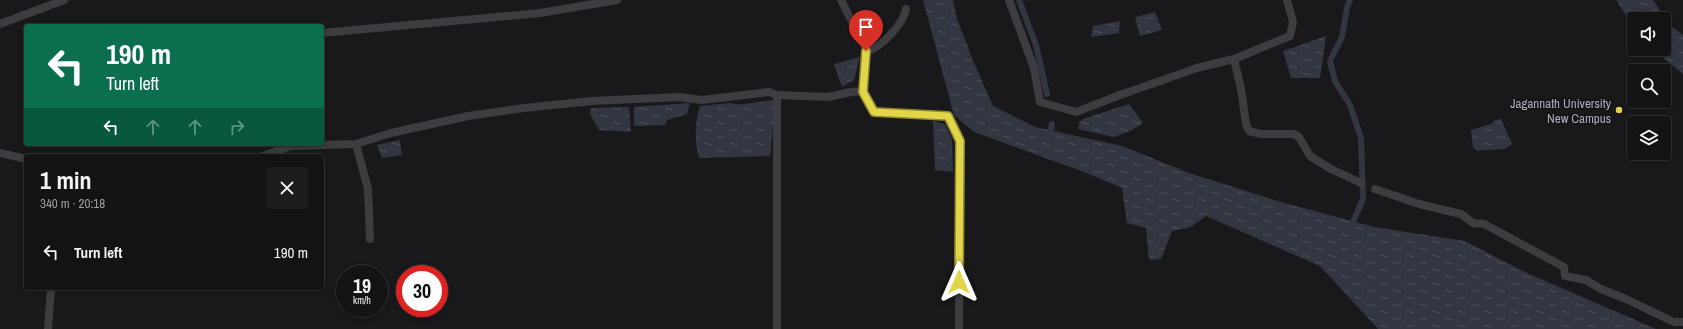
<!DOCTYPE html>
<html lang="en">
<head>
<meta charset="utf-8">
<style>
  :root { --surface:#131314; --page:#1c1c1d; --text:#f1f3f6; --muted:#9d9ea0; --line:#323234 }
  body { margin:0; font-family:"Archivo Narrow",sans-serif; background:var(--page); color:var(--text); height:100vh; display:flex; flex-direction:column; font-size:15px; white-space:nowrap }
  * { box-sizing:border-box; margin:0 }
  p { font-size:13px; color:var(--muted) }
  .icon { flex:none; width:22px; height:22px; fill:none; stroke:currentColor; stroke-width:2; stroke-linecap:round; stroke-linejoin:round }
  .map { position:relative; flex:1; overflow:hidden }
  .panel { position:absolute; left:24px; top:154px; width:300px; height:136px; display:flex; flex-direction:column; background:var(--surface); border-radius:4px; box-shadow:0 2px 6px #0003,0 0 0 1px var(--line) }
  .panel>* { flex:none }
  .guide { position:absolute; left:24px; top:24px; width:300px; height:122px; border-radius:4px; box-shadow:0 2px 6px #0003,0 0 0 1px var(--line); background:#0b6e4f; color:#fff; overflow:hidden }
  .controls { position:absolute; left:1627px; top:12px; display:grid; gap:8px }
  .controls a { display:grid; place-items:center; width:44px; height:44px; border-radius:4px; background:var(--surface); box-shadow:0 2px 6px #0003,0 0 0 1px var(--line); font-size:20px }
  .speed { position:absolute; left:336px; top:265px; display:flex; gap:8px; font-size:20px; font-weight:700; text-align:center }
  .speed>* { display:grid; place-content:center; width:52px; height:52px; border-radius:50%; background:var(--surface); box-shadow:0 2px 6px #0003,0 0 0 1px var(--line); line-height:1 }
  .speed small { font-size:10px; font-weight:400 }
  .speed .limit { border:6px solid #d22; background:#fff; color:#111 }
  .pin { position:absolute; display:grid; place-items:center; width:34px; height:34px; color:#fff; margin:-41px -17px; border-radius:50% 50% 50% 0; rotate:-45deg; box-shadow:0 0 4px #0007 }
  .pin .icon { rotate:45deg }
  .me { position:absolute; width:44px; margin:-22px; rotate:0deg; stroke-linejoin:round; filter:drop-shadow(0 0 3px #0008) }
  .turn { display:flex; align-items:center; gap:14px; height:84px; padding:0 16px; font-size:18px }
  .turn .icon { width:52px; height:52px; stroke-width:2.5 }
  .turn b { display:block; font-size:28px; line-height:34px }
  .lanes { display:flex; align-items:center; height:38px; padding:0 16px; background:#0003; justify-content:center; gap:20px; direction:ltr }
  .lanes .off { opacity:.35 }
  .round { display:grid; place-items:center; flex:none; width:42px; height:42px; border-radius:4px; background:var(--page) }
  .head { display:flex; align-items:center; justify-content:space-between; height:68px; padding:0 16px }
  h1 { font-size:24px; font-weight:700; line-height:30px }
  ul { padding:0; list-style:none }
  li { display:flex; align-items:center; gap:12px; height:60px; padding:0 16px }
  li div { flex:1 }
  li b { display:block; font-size:15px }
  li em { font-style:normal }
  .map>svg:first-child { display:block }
</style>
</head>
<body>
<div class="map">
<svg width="1683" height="329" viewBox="0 0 1683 329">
  <defs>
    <pattern id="water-ripples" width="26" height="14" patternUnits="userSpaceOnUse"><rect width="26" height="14" fill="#323640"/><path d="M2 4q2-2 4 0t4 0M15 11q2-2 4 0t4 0" fill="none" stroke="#4d505a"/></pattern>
  </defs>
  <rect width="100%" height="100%" fill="#19191b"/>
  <path fill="url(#water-ripples)" d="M923,0H953L957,19L974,63L993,106L1035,127L1122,146L1189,173L1274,200L1374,227L1465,241L1527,273L1656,329H1378L1320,266L1206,216L1191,227L1172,231L1161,259L1149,260L1146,228L1127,223L1122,188L1084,172L974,132L954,115Z
    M1616,0H1653L1670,25L1683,35V74L1652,49H1664V19H1634V28Z
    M1155,12L1162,30L1140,36L1135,17Z
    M1120,21L1119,33L1091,37L1093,26Z
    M1326,36L1320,78H1291L1283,51Z
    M860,57L854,80L842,87L834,64Z
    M773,100L775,103L770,156L699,158C694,142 695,121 700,106L731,103C737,107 763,101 773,100Z
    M690,103L687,114L667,120L665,125L634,126V107Z
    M1129,104L1143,123L1130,131L1114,137L1078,129L1079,122L1086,118Z
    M629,107L631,132L599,130L590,114L591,108Z
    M1501,119L1512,144C1503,153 1489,148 1478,151L1473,148L1471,130L1491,124L1495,120Z
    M933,121L945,124L952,139L953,172L935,170Z
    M400,140L402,155L382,158L377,145Z"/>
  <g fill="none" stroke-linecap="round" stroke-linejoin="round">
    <path stroke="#323640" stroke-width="6" d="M1019,0L1036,45L1047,94
      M1350,0L1347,8L1342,37L1330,61L1335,81L1350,105L1361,138L1363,199L1350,229
      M1049,139L1052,124"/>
    <path stroke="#3d3c41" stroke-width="8" d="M841,0L867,51L863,91L873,112L948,116L960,141L959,329
      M1009,0L1034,68L1040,102L1076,112L1120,95L1197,68L1234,59L1290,36L1293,22L1287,0
      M0,24L64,0
      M322,33L540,13L617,0
      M867,51C881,48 904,23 906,9
      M1234,59L1241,89L1246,124L1249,131L1261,134H1294L1299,137L1310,156L1331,169L1361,183
      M356,144L368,189L370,239
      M0,153L26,159
      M263,156L290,146L356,144L391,133L468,116L524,108L592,101L679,97L702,100L769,92L777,95L828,97L851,92L863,91
      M1375,189L1419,204L1461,214L1473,223L1484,224L1564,267L1565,276L1586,280L1601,289L1626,299L1674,322H1683
      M48,329L51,288
      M777,329V95"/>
  </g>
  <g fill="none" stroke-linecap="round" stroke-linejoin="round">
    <defs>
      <path id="route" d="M866,51L863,92L874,112L948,116L960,141L959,282"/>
    </defs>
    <use href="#route" stroke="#938a2f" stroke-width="10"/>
    <use href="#route" stroke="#e2d549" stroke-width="7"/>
  </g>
  <circle fill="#e2d549" stroke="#141416" stroke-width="1.5" cx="1619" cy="110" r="4"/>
  <g text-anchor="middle" stroke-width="3.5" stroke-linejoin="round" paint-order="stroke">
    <g font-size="13" fill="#acadb9" stroke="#141416" text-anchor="end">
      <text x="1611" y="108">Jagannath University<tspan x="1611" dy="15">New Campus</tspan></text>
    </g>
  </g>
</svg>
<div class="controls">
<a><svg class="icon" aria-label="sound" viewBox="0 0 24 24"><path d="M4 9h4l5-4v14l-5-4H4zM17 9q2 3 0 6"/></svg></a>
<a><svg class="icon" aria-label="search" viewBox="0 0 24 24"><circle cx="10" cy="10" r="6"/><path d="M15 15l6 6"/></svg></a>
<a><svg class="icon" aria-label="layers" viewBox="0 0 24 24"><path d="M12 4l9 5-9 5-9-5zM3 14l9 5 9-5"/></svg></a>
</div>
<div class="speed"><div>19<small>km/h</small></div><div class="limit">30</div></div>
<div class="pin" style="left:866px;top:51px;background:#d93025"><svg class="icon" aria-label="arrive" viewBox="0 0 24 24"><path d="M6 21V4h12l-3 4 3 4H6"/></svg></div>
<svg class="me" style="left:959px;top:282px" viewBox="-20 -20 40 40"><path d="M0-17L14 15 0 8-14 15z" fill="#e2d549" stroke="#fff" stroke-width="4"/></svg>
<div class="guide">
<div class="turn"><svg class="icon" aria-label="left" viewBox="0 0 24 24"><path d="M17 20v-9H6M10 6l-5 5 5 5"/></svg><div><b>190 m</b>Turn left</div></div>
<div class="lanes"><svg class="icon" aria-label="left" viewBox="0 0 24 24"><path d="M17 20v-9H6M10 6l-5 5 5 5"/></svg><svg class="icon off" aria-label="ahead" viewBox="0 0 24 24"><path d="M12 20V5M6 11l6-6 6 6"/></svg><svg class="icon off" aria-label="ahead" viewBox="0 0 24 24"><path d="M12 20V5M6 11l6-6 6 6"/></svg><svg class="icon off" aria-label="right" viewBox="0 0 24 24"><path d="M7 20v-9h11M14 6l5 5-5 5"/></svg></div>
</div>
<section class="panel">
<div class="head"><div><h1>1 min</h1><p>340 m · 20:18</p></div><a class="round"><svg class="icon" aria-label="close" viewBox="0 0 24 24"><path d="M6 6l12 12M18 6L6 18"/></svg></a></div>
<ul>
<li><svg class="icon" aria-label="left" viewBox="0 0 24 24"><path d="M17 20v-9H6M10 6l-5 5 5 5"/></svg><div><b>Turn left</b></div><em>190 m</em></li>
</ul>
</section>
</div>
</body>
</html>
